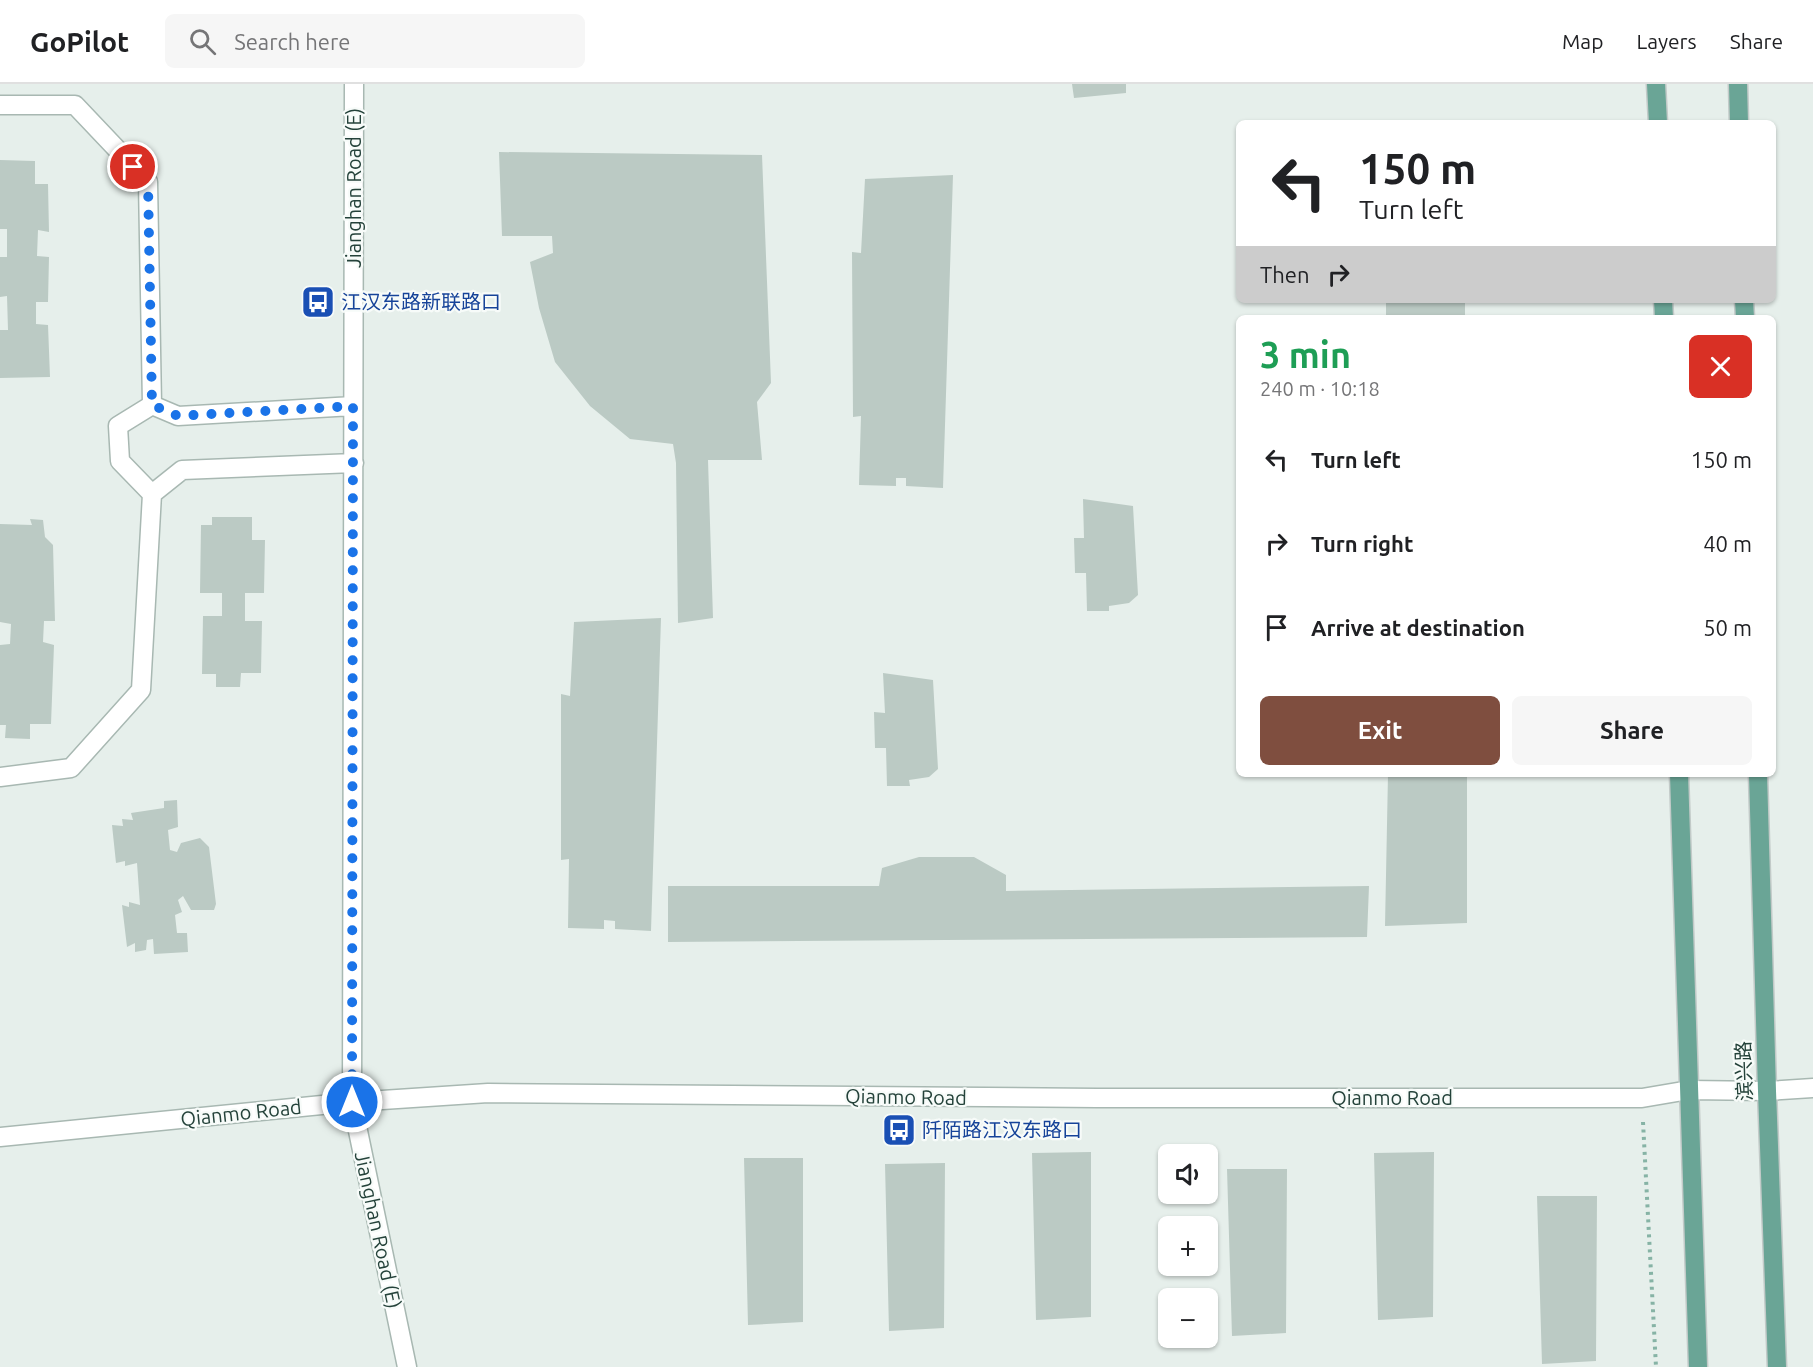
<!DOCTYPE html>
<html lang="en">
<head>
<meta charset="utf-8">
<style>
  :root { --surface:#fff; --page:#f6f6f6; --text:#202124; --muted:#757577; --line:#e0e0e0; --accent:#7f4e3f }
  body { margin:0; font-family:Ubuntu,"Noto Sans SC",sans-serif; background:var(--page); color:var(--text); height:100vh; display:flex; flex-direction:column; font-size:22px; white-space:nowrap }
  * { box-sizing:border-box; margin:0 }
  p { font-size:20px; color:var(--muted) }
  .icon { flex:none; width:33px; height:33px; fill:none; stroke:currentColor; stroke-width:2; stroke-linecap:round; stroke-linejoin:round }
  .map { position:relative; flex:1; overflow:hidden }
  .panel { position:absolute; left:1236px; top:231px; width:540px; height:462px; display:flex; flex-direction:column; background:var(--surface); border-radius:9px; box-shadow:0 2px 4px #0004 }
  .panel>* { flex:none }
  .guide { position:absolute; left:1236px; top:36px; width:540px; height:183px; border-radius:9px; box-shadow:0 2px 4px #0004; background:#fff; color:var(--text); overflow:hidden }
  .controls { position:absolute; left:1158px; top:1060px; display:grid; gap:12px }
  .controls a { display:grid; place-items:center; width:60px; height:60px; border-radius:9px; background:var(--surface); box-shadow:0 2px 4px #0004; font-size:30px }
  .pin { position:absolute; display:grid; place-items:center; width:51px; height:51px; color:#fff; margin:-26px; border:3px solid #fff; border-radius:50%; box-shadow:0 2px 6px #0007 }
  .me { position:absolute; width:66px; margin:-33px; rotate:0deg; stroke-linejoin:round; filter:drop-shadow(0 0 4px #0008) }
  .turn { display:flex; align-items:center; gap:21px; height:126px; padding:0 24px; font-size:27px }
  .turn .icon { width:78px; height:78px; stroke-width:2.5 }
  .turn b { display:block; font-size:42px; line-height:51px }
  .then { display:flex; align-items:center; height:57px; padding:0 24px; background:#0003; gap:12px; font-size:22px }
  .round { display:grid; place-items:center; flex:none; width:63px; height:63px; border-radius:9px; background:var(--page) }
  .overview { display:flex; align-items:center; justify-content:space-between; height:102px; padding:0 24px }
  h1 { font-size:36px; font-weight:700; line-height:45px; color:#1e9e55 }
  .action { display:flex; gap:12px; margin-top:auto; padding:12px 24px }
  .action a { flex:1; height:69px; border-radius:9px; background:var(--accent); color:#fff; font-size:24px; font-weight:700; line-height:69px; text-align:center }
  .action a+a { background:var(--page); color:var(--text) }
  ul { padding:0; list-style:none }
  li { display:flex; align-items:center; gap:18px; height:84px; padding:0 24px }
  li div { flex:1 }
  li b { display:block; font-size:22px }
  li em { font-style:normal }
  header { display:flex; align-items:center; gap:36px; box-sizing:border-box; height:84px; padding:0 30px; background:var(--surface); border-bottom:2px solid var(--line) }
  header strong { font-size:28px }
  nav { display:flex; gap:33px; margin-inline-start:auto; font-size:21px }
  .search { width:420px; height:54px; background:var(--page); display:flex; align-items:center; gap:15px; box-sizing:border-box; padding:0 21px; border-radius:9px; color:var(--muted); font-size:22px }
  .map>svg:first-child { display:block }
</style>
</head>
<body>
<header>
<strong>GoPilot</strong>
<div class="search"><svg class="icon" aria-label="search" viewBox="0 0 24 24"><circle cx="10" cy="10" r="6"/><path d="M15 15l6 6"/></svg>Search here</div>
<nav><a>Map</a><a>Layers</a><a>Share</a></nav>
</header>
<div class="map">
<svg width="1813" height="1283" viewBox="0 0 1813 1283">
  <rect width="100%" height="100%" fill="#e6efeb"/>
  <path fill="#bbcac4" d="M1072,0H1126V9L1074,14Z
    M499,68L762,71L771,299L757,318L762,376H708L713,534L678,539L676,379L673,360L630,355L590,322L555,278L539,224L530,178L553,169L552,152H502Z
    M0,76L35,77V100H48L49,148L38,146L37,172L49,173L48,218H36V240L48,241L50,293L0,294V246H8L7,212L0,213V173H7V145H0Z
    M953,91L943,404L906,402V394H896V402L859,401L861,332L853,333L852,168L861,169L865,95Z
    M1386,216H1465V234H1386Z
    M1083,415L1133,422L1138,511L1129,519L1109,522V527H1087L1086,489H1075L1074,454H1084Z
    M212,433H252V456H265L264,509H245V537H262L261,589H241L240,603H216V590H202L203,532H222V509H200L201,441H212Z
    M30,435L43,436L45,453L53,461L55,537H44L43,558L54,561L51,640H30V655L5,654L6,641H0V561L10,560L11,540L0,538V440L32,441Z
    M661,534L651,847L615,845V837L604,836V845L568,844L569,775L561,776V610L570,612L574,538Z
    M883,589L933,596L938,685L929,693L909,696L910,702H887L886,664H875L874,628L885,629Z
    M1388,690H1467V839L1385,842Z
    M177,716L178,743L168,746L170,766L177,768L181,759L200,754L209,763L216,820L214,826H191L183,812L178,816L182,828L175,831L177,849H187L188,868L154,870L153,855L147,856L146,866L135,868V859L127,863L122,821L129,823V818L140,821L137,779L125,782V777L116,779L112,741L123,742L122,735L133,736L131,729L164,724V717Z
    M919,773H974L1006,791V807L1369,802L1367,853L668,858V802H879L882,784Z
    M1091,1068V1233L1036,1236L1032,1069Z
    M1434,1068L1433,1233L1378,1236L1374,1069Z
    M744,1074H803V1238L748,1241Z
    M945,1079L944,1244L889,1247L885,1080Z
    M1227,1085H1287L1286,1249L1232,1252Z
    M1537,1112H1597L1596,1277L1542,1280Z"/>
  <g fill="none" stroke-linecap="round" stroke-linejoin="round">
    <defs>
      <path id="minor" d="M354,0L352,1018L407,1283
        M0,21H75L148,98L152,321L118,342L120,377L152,410L141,606L71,684L0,693
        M152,321L178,332L353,322
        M152,410L182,386L354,379
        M0,1053L352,1018L488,1009L1097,1014H1642L1689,1006L1767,1007L1813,1004"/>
      <path id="major" d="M1656,0L1658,39
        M1738,0L1739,39
        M1663,216L1664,234
        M1744,216L1745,234
        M1679,690L1698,1283
        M1758,690L1767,1007L1777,1283"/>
    </defs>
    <use href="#minor" stroke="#a8b8b2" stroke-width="21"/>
    <use href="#major" stroke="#c2cac8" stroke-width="21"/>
    <path stroke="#86b3a5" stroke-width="4" stroke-dasharray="3 4.5" stroke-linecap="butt" d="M1643,1038L1656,1283"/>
    <use href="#minor" stroke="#fff" stroke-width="18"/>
    <use href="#major" stroke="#6aa596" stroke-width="18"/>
  </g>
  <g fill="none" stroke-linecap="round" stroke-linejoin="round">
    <path stroke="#1a73e8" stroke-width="10" stroke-dasharray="0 18" d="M133,83L148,98L152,321L178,332L353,322L352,1018"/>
  </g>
  <defs>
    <symbol id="bus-square" viewBox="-11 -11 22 22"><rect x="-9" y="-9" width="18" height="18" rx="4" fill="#1a4fb4" stroke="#f7fbf9"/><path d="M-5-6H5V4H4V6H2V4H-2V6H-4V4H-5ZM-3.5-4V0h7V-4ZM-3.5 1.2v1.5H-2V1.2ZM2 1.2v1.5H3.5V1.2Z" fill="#fff"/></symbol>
  </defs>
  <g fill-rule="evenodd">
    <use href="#bus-square" x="299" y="199" width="38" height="38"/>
    <use href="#bus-square" x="880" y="1027" width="38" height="38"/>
  </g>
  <g text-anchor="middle" stroke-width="4.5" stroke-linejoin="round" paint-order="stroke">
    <g font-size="20" fill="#24423a" stroke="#f7fbf9">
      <text transform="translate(354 104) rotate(-90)" y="7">Jianghan Road (E)</text>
      <text transform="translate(1744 987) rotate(-92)" y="7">滨兴路</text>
      <text transform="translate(906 1013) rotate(1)" y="7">Qianmo Road</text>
      <text x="1392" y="1021">Qianmo Road</text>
      <text transform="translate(241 1029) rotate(-6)" y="7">Qianmo Road</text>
      <text transform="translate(378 1146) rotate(78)" y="7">Jianghan Road (E)</text>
    </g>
    <g font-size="20" fill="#164399" stroke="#f7fbf9" text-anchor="start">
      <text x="341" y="225">江汉东路新联路口</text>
      <text x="922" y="1053">阡陌路江汉东路口</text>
    </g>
  </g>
</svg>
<div class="controls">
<a><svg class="icon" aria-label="sound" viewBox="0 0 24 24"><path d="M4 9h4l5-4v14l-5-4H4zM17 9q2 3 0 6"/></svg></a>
<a>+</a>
<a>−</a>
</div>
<div class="pin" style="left:133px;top:83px;background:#d93025"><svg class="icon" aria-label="arrive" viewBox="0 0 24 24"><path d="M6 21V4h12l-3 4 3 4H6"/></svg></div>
<svg class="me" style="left:352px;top:1018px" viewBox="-20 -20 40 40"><circle r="17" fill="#1a73e8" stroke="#fff" stroke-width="3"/><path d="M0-11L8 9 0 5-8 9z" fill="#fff"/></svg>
<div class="guide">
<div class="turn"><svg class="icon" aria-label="left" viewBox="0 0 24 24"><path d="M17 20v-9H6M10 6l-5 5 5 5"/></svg><div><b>150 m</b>Turn left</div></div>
<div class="then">Then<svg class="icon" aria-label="right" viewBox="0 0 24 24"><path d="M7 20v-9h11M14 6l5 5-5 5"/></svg></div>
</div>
<section class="panel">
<div class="overview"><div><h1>3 min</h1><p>240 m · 10:18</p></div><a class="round" style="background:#d93025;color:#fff"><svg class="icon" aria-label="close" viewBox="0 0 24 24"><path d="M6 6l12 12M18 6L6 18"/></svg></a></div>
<ul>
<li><svg class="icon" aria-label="left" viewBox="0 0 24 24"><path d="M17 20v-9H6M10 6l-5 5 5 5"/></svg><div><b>Turn left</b></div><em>150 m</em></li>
<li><svg class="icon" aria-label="right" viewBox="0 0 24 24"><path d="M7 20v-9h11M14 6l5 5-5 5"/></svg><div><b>Turn right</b></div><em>40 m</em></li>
<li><svg class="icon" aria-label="arrive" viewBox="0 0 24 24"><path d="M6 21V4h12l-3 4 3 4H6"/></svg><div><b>Arrive at destination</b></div><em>50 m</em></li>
</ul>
<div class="action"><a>Exit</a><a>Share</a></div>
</section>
</div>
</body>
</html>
